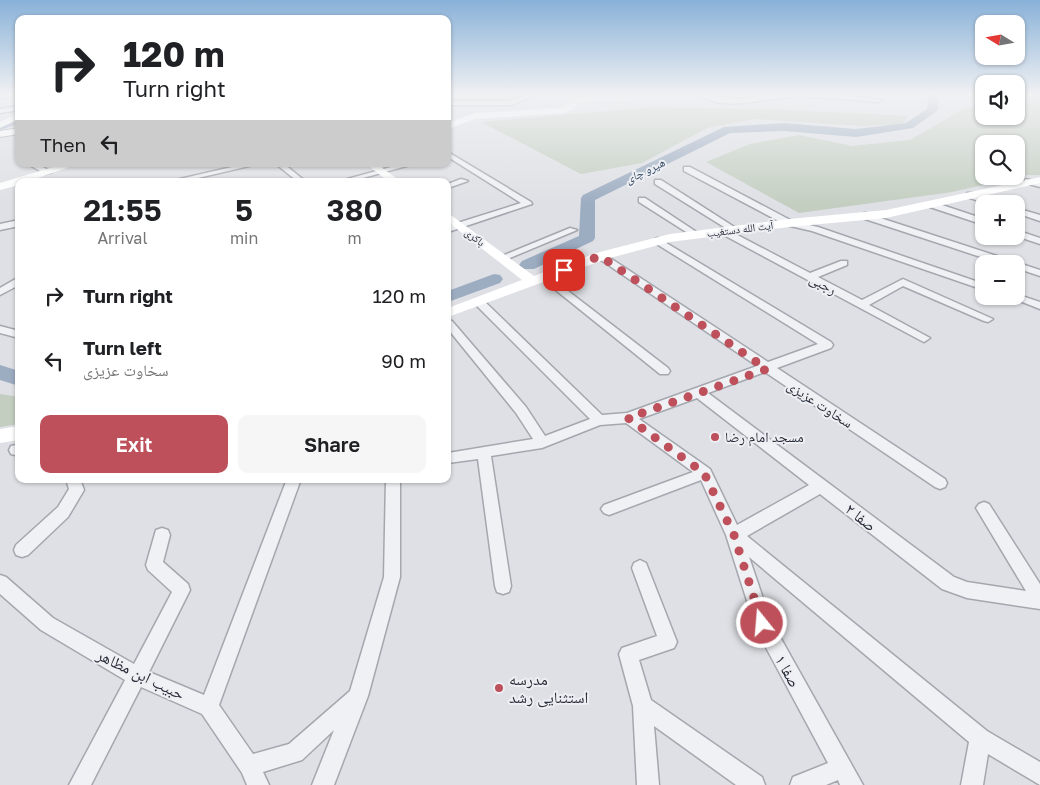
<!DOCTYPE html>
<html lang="en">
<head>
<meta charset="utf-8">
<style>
  :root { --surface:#fff; --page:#f6f6f6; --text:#202124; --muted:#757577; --accent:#bd505b }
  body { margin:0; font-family:"Golos Text","Noto Naskh Arabic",sans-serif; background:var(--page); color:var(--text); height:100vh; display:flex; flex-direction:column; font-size:19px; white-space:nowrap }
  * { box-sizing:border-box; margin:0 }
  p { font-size:16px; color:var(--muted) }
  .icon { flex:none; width:28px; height:28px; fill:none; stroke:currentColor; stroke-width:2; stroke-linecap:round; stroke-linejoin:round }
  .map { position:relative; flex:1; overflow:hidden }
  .drawer { position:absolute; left:15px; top:178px; width:436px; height:305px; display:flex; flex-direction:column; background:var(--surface); border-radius:10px; box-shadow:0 1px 4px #0004 }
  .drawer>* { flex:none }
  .guide { position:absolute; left:15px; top:15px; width:436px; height:152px; border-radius:10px; box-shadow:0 1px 4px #0004; background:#fff; color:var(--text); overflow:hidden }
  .needle { width:32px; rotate:281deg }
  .controls { position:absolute; left:975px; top:15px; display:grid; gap:10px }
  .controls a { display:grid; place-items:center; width:50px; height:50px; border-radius:10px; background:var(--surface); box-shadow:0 1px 4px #0004; font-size:25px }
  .pin { position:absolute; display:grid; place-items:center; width:42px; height:42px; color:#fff; margin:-21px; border-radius:10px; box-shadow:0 2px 8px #0006 }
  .me { position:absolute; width:55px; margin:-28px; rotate:343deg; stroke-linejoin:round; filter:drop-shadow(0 0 4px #0008) }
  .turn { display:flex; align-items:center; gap:18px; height:105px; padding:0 25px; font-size:22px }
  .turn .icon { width:65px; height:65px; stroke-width:2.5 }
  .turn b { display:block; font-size:35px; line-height:42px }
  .then { display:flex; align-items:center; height:48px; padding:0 25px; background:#0003; gap:10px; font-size:19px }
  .eta { display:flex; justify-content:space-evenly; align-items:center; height:85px; text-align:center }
  .eta b { font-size:30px; font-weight:600; line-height:35px }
  .action { display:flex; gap:10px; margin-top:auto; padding:10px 25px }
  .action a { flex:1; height:58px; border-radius:10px; background:var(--accent); color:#fff; font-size:20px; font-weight:600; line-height:58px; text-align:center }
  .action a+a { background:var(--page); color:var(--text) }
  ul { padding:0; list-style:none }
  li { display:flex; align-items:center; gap:15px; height:65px; padding:0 25px }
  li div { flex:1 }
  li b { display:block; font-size:19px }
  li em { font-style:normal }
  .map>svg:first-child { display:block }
</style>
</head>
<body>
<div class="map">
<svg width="1040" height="785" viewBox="0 0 1040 785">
  <rect width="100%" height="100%" fill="#dee0e5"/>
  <path fill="#c3cec0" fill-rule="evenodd" d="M1016,95H1040V175H1027L952,192L799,213L706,162L750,144L799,135L852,146L910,140L965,108L984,105V116H1016ZM984,144H1016V176H984Z
    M653,107L769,109L909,116L902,124L862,126L753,119L707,128L642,163L581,174L481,122Z
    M0,394L19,397V424L0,427Z"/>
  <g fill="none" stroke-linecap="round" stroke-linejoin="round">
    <path fill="#9cacc1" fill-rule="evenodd" d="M928,95H938V110L913,128L856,137L784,131L730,133L595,200V238L593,241L534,269H522L519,265L522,261L579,236L581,198L583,195L724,127L784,123L856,129L906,123L927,109Z
      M19,117V124L0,130V124Z
      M494,274L500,275L503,279L500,283L448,302V291Z
      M0,365L19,371V386L0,380Z"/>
    <defs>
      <path id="street" d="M0,95H15L0,98Z
        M527,95H535L512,105H448V101H511Z
        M700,95L736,99L774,95H837L882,100L879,102C851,100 823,96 794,97C765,97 726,113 700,95Z
        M19,106V110L0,113V109Z
        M448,152L531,202L532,204L448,232V226L521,203L448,157Z
        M28,164H37L52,172L45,174Z
        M245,164H258L185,181H171Z
        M276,164H284L305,181H297Z
        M402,164H414L352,181H340Z
        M684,167H690L792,221L818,227L984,284V290L812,231L786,225L684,171Z
        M461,179L468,181L448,188V184Z
        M1025,179L1040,182V187L1025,183Z
        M655,180H661L739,230L732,232L655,184Z
        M967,193H973L1001,204H988L967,197Z
        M639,198H645L701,235L694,237L639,202Z
        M930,203H936L984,219V225L930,207Z
        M1016,208L1040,215V221L1016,213Z
        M865,213L1040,270V276L1016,268V264H1002L862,218V214Z
        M19,220V226L0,230V224Z
        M570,228L577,230L505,260L502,261L497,258Z
        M720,229H726L810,273L841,261H847V265L818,277L862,300L903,279L993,319L988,322L984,321L903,286L869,305L930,338L924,342L920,340L720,233Z
        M1016,230L1040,238V244L1016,236Z
        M658,238L831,342L833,345L831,348L777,368L945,479L947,483L945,487L940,489L935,487L765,372L708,393L954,577L967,582L1026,591L976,508L979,504L984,502L989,504L1040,584V609L967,598L942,589L820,494L747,536L987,731L1040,762V785L988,754L983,785H961L969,742L749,557L770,619L863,785H840L838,780L826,785H790L793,777L828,763L756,629L726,535L701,480L609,515L604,513L601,509L604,505L693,472L626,423L600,425L542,448L491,456L511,586L509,592L503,594L497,592L495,586L478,459L448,463V453L533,439L516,413L448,329V320L452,321L526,407L545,436L590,419L475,304V300H483L602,415L627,413L757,366L598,258V254H604L768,362L818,344L655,243V239ZM697,398L809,485L737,525L710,469L639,419Z
        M546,274L668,368L670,371L668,374H660L542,279L541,277Z
        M19,277V285L0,295V288Z
        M1016,294L1040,302V309L1007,296H1016Z
        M0,326L19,331V338L0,333Z
        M16,445L19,446V456L11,454L9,450L11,446Z
        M66,479H80L84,490L68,517L28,555L22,557L16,555L14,550L16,545L58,507L69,489Z
        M287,479H301L219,705L253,754L289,744L350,691L384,577L386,479H400V577L368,696L334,785H312L334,730L302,760L263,772L269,785H247L242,773L202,714L141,687L91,785H69L125,680L41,630L0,594V575L6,577L53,618L134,664L172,592L148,570L146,565L156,530L162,528L168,530L170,535L163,562L188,584L190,590L149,672L204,695Z
        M640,560L646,563L677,642L674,648L639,660L651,700L762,777L765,785H736L654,726L659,785H637L633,706L619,654L622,648L657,636L632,568L634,563Z"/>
      <path id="primary" d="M19,128V134L0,137V131Z"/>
    </defs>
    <use href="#street" stroke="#a4a7ae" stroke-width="3"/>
    <use href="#primary" stroke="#9ea4af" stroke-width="2"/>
    <use href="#street" fill="#f0f1f4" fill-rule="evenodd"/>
    <path fill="#fff" fill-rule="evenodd" d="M545,95L600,98L654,95L624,101L578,102L574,109L564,113L475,119L448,129V123L474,113L563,108L570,101Z
      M19,113V119L0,128V122Z
      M63,164H78L29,181H19V185L0,190V183Z
      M366,164H377L400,181H388Z
      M1040,177V183L886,218L789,227L670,242L606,259L448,317V308L522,280L448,222V213L534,276L596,253L670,234L789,219L886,210Z
      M19,426V440L0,443V429Z"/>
    <use href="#primary" fill="#fff" fill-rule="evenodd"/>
  </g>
  <linearGradient id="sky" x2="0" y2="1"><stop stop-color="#89b1d8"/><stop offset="0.46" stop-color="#f0f1f3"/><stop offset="1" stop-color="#f0f1f3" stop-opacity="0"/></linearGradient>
  <rect width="1040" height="205" fill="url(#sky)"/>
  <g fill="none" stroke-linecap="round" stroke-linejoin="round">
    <path stroke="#bd505b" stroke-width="9" stroke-dasharray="0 16.2" d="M564,270L600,256L767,369L628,418L704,473L734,535L762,623"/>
  </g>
  <g fill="#bd505b" stroke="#edeff3" stroke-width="2">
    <circle cx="715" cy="437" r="5"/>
    <circle cx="499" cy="688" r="5"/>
  </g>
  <g text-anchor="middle" stroke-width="4" stroke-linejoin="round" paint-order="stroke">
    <g font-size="11" fill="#292e3a" stroke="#edeff3">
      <text transform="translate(740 229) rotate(-7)" y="4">آیت الله دستغیب</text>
      <text transform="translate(475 237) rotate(38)" y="4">باکری</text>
    </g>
    <g font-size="12" font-style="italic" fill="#384b69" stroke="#edeff3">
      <text transform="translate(645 171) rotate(-26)" y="4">هیرو چای</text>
    </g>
    <g font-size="14" fill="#292e3a" stroke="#edeff3">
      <text transform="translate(823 284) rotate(28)" y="5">رجبی</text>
      <text transform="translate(820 404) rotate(33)" y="5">سخاوت عزیزی</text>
    </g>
    <g font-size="14" fill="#292e3a" stroke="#edeff3" text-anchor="start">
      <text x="725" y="442">مسجد امام رضا</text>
    </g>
    <g font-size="16" fill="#292e3a" stroke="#edeff3">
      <text transform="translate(861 517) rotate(38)" y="6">صفا ۲</text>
      <text transform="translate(788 671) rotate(61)" y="6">صفا ۱</text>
      <text transform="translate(141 674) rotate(26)" y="6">حبیب ابن مظاهر</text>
    </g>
    <g font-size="16" fill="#292e3a" stroke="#edeff3" text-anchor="start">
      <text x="509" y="685">مدرسه<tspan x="509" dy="18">استثنایی رشد</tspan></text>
    </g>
  </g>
</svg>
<div class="controls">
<a><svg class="needle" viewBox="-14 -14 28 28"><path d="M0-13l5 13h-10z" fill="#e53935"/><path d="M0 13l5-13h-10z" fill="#757577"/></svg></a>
<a><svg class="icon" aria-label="sound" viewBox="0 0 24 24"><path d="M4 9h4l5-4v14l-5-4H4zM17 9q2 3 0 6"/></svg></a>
<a><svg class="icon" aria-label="search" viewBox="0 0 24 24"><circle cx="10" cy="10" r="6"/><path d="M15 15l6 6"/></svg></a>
<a>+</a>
<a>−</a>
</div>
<div class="pin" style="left:564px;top:270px;background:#d93025"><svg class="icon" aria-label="arrive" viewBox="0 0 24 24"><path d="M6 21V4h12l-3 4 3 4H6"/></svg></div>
<svg class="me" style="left:762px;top:623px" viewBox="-20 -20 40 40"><circle r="17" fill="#bd505b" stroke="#fff" stroke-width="3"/><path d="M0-11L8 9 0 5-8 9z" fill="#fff"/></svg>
<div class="guide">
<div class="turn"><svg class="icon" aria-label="right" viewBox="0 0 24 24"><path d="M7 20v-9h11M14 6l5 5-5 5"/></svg><div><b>120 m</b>Turn right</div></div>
<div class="then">Then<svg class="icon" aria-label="left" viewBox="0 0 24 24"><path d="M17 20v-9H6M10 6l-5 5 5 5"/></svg></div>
</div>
<section class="drawer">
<div class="eta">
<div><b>21:55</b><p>Arrival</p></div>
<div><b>5</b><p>min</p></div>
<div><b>380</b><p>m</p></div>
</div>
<ul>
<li><svg class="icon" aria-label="right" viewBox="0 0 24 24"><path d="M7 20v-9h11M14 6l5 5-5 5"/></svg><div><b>Turn right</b></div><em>120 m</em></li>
<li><svg class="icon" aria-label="left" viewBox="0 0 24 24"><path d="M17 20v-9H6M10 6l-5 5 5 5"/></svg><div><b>Turn left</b><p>سخاوت عزیزی</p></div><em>90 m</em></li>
</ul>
<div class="action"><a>Exit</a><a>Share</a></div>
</section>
</div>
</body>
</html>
